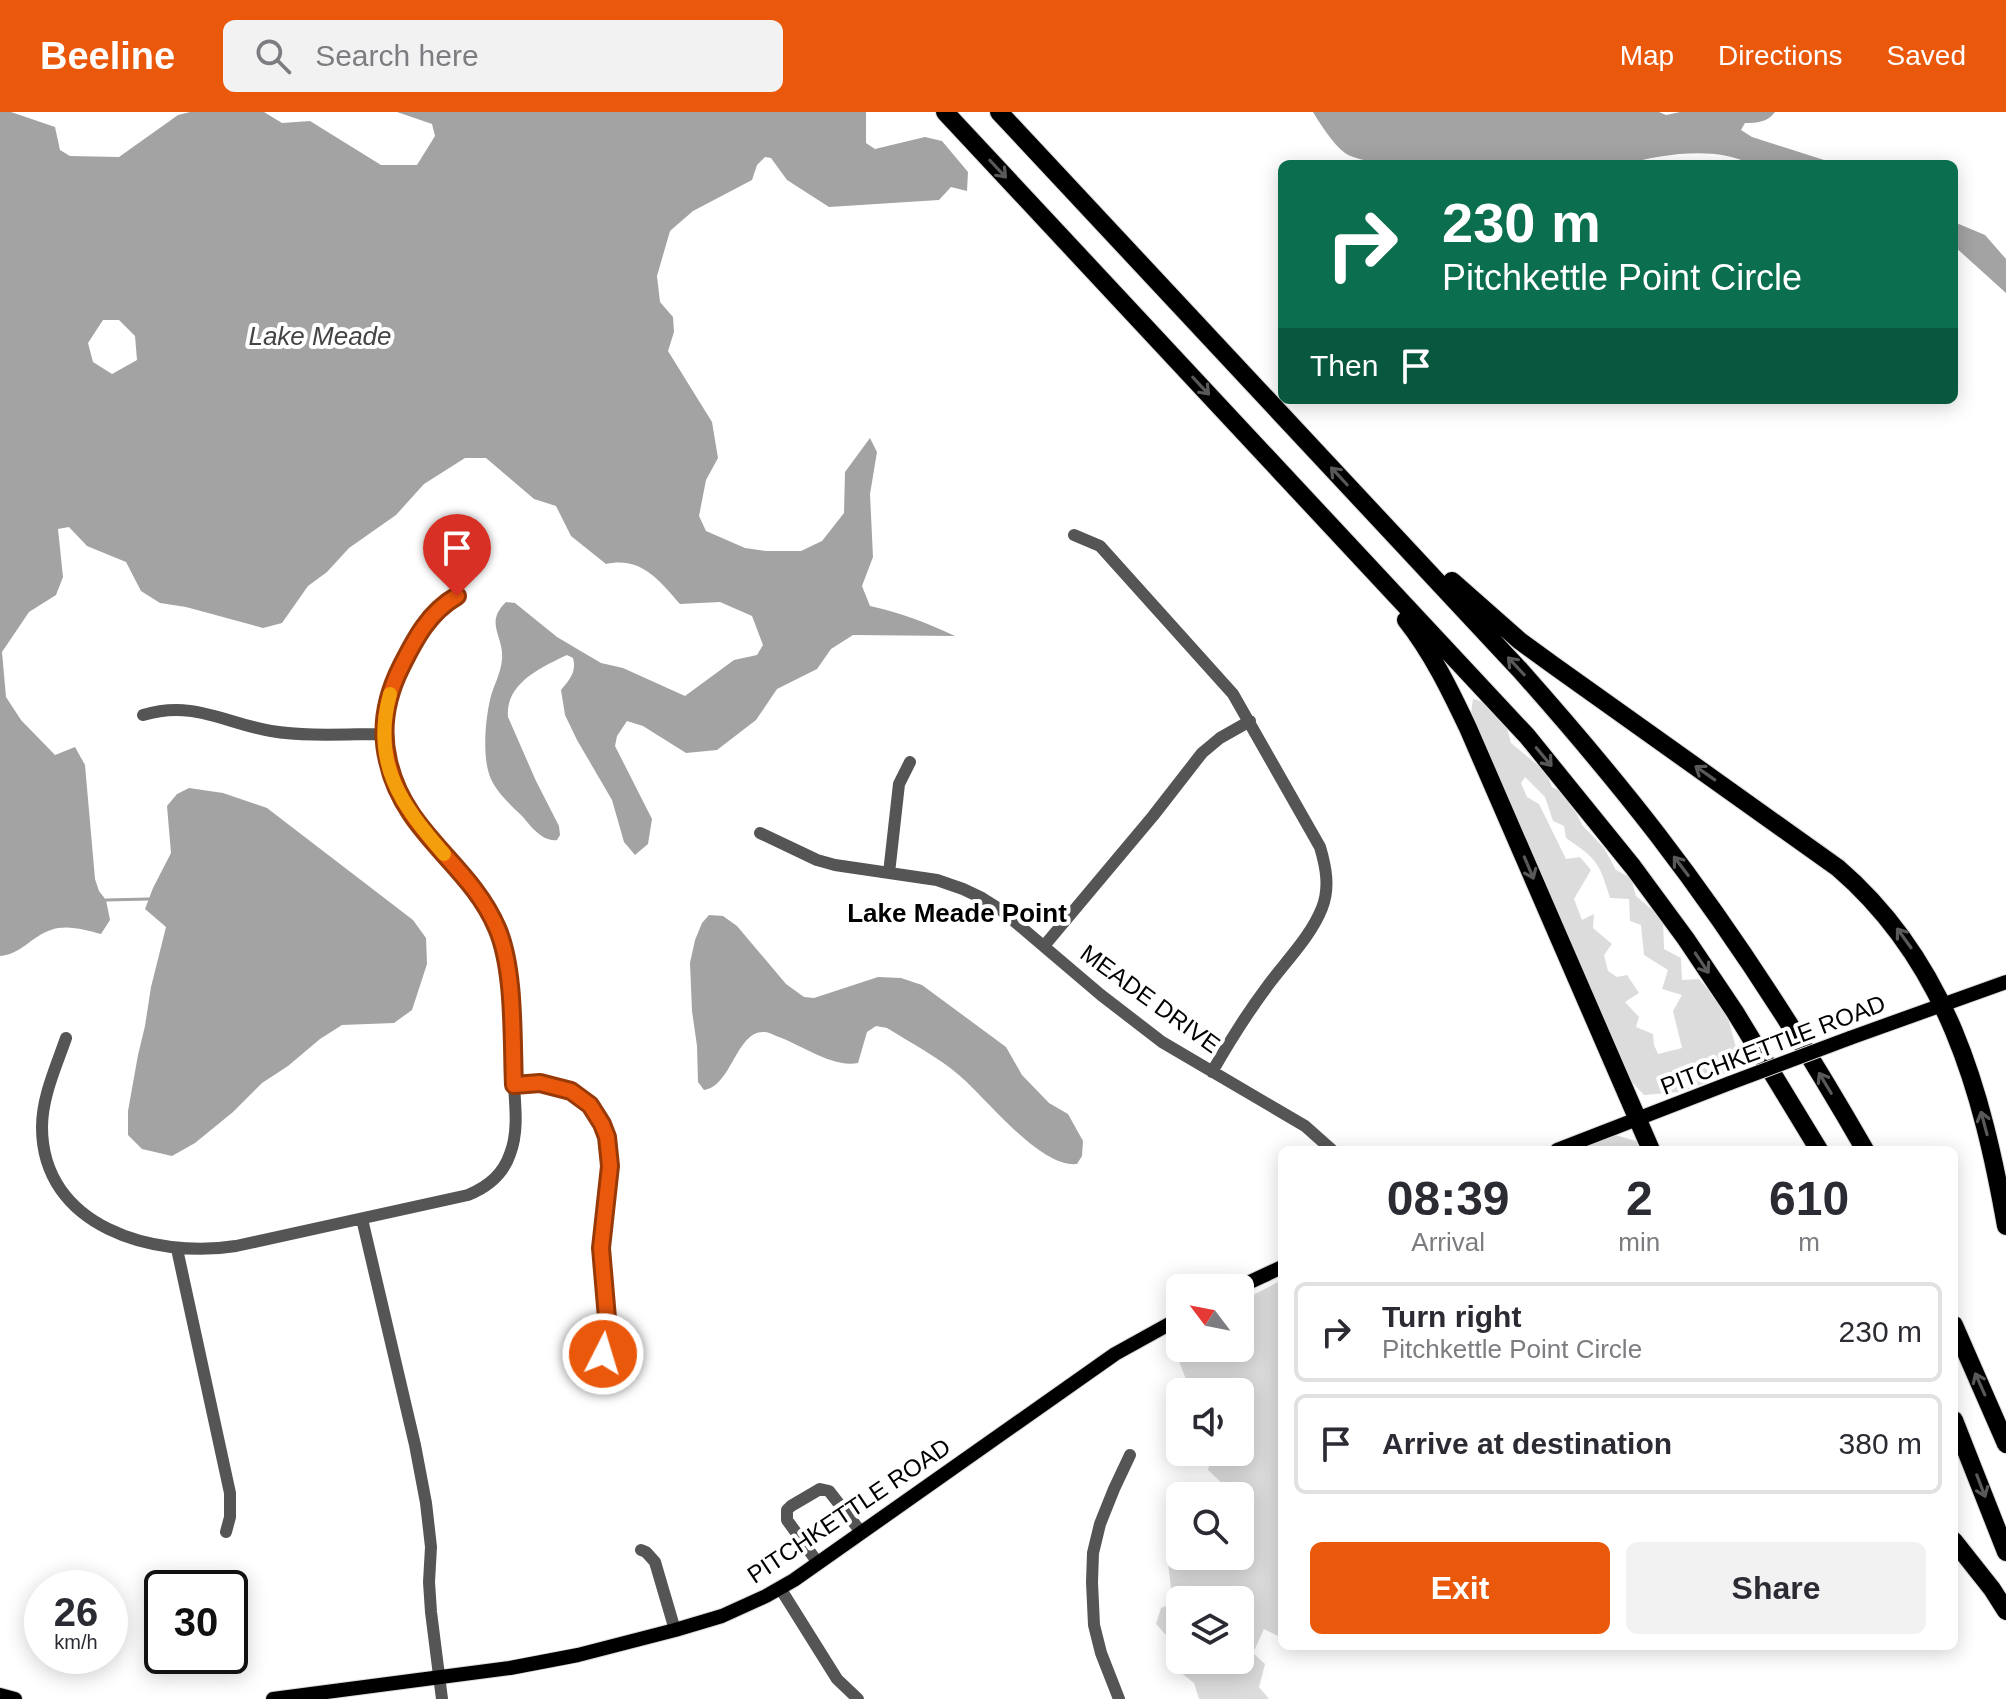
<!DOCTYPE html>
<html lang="en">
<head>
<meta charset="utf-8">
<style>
  :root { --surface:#fff; --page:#f2f2f3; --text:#2b2b33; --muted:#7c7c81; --line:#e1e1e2; --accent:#ea580c }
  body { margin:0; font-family:Helvetica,sans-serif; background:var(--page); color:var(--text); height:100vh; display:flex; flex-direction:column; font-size:30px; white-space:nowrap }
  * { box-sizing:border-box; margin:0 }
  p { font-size:26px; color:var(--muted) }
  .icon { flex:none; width:44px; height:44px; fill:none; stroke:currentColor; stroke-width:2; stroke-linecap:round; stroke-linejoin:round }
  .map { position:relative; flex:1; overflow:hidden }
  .sheet { position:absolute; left:1278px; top:1034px; width:680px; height:504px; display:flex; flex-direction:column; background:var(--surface); border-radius:12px; box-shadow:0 4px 20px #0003 }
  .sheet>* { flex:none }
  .banner { position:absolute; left:1278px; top:48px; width:680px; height:244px; border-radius:12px; box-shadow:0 4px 20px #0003; background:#0b6e4f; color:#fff; overflow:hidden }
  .needle { width:52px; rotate:302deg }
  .fabs { position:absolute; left:1166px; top:1162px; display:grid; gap:16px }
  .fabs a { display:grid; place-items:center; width:88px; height:88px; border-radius:12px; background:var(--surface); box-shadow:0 4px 20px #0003; font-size:40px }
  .speed { position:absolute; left:24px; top:1458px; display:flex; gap:16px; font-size:40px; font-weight:700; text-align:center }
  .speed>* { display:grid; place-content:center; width:104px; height:104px; border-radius:50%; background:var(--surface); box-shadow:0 4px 20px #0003; line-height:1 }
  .speed small { font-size:20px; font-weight:400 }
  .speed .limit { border:4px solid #111; border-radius:12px; background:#fff; color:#111 }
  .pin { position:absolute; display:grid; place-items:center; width:68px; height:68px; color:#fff; margin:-82px -34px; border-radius:50% 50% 50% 0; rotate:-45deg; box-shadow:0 0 8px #0007 }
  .pin .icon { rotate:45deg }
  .me { position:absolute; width:88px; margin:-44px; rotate:5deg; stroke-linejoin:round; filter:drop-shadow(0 0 6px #0008) }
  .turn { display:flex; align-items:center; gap:28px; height:168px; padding:0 32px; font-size:36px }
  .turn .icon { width:104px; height:104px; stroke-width:2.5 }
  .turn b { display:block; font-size:56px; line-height:68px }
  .then { display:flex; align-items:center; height:76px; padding:0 32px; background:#0003; gap:16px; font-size:30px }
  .eta { display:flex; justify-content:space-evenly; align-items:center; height:136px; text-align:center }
  .eta b { font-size:48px; font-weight:600; line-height:56px }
  .action { display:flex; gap:16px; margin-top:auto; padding:16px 32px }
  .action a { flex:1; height:92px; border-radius:12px; background:var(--accent); color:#fff; font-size:32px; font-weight:600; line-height:92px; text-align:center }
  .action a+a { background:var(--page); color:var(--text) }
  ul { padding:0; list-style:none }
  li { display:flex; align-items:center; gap:24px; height:100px; margin:0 16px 12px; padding:0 16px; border:4px solid var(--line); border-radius:12px }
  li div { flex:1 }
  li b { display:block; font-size:30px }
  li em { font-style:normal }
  header { display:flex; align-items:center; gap:48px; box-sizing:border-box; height:112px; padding:0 40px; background:var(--accent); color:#fff }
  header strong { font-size:38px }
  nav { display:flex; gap:44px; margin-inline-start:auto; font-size:28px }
  .search { width:560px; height:72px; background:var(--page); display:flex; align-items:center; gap:20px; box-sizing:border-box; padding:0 28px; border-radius:12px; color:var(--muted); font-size:30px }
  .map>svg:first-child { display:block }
</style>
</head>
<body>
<header>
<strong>Beeline</strong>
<div class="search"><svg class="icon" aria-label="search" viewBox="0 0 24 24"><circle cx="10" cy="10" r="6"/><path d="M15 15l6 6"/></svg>Search here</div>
<nav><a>Map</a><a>Directions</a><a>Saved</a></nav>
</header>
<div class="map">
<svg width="2006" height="1587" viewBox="0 0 2006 1587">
  <rect width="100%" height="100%" fill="#fff"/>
  <path fill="#dcdcdc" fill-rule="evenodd" d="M1473,587L1487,591L1506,612L1511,631L1546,660L1552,675L1566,682L1583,714L1604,736L1616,758L1631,766L1636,784L1663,807L1664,837L1681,846L1682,868L1699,867L1726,899L1741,953L1706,971L1680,980L1644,983L1632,970L1470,608ZM1525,665L1545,685L1553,709L1564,714L1566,726C1597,747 1599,750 1610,786L1629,787L1630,809L1641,813L1644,843L1668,858L1662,877L1682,883L1673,899L1682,936L1658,942L1654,933L1653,922L1636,915L1639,905L1625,890L1639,881L1627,863L1617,865L1608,859L1604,843L1612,832L1593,816L1594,802L1582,808L1574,787L1591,758L1580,745L1566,747L1539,692L1527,685L1521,671Z
    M1615,1023L1636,1029L1641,1038H1562Z
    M1282,1168V1526L1264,1517L1253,1541L1265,1552L1259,1575L1269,1587H1199L1194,1571L1179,1559L1166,1523L1156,1512L1161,1496L1171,1492C1173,1458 1159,1447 1180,1414V1444H1240V1384H1197L1204,1372L1220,1381L1225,1374L1208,1358L1213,1340H1240V1280H1191L1171,1229L1180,1221V1236H1240V1190ZM1180,1488H1240V1548H1180Z"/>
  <path fill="#a3a3a3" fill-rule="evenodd" d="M0,0H11L55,15L60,38L70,44L119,45L178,3L190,0H264L282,11L310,9L381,53H417L435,24L432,12L397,0H866V31L875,37L925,25L942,29L968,60L967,79L951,75L939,88L829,95L787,68L771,46L765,45L757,53L752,68L693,99L670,119L657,164L660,190L673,205L674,220L668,239L712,310L718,346L706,368L699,404L706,419L745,436L766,439H801L822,429L844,401L845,360L870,326L877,340L870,382L873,445L862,474L870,494C902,501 925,510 955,524L853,523L831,537L817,557L777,577L756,608L717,638L686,641L643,614L627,609L617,624L615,634L652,707L648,732L635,743L624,730L612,688L577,628L565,603L561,578C569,568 577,560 573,546L567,543C542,555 505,571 508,605L536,669L559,714L560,723L557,728C543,730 531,715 523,705C512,694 497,681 491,667C482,647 485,610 490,588C493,574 501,562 502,547C504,524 484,511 506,490L515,491L557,525L601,551L623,556L685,584L734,548L757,543L763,533L752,504L720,490L680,492C659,468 641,444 606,452L571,424L556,394L534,387L486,346H465L424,372L396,403L349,436L327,460L308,474L282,511L263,516L186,495L160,491L141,479L126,450L87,434L69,415L58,417L63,465L56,483L29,500L2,540L6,585L21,608L55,643L75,635L85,653L95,767L99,779L106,788L110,808L101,822C86,818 66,812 51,818C32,824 20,843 0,844ZM103,208H119L135,224L137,248L112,262L93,250L88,231Z
    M1313,0H1659L1666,3L1680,0H1775C1768,10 1757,11 1745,11L1741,18L1752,25L1824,48L1844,49L1849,52H1750C1717,34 1661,42 1627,52H1375C1366,47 1353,47 1345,41C1333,32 1321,13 1313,0Z
    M1954,110L1985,123L2006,147V181L1954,134Z
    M189,676L223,681L267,696L413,808L426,826L427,852L412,898L394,911L342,913L320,927L288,954L262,971L233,1000L195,1031L172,1044L142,1037L128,1023V999L138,943L145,914L151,875L166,815L145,797L153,776L171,741L167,694L177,682Z
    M709,803L723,804L737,814L786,872L804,885L814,886L878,865L901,866L922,873L1006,935L1022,963L1049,991L1068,1002L1083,1029L1082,1044L1077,1052C1040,1056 987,987 960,964C938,945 911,931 887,916L876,914L867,920L858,951C831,956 801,932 776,924C772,922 768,920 764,920C736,919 732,974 704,978L698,970L697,934L692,899L690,851L695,828L702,811Z"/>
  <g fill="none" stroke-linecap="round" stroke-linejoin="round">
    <path stroke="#a3a3a3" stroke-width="3" d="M106,788L149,787"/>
    <defs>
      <path id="major" d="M1850,926L2006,870
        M1557,1038L1730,971
        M1237,1176L1282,1155
        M0,1583L15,1587
        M273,1587L510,1556L578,1543L675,1518L722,1504L766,1484L794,1468L1115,1242L1180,1206"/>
      <path id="highway" d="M945,0L1527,624L1633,755L1686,827L1735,900L1819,1038
        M999,0L1520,558C1567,611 1613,665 1657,722C1734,822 1802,928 1865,1038
        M1452,469L1520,529L1553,553L1838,756C1947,850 1982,978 2006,1114
        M1406,508C1432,541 1450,578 1468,616L1651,1038
        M1954,1213L2006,1332
        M1954,1308L2006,1440
        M1954,1429L1992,1477L2006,1499"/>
    </defs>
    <use href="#major" stroke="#dbdbdb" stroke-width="16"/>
    <use href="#highway" stroke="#dbdbdb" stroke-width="20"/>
    <path stroke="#555" stroke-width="12" d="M1074,423L1100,434L1233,582L1320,735C1326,755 1330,776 1322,796C1311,824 1287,848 1269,872C1248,900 1229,930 1212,960
      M143,603C194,588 224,611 271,619C308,625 347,622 384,622
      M760,721L817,748L835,753L937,768L963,777L982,786L1001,798L1101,883L1162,930L1305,1014L1332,1038
      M889,761L899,672L910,650
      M1044,834L1153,704L1202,641L1220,626L1250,609
      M66,926C56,955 42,985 42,1015C42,1115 154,1147 236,1134L468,1083C488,1075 503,1063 510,1042C520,1017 514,985 513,958C512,922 513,884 507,849C504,833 499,817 491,803C481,783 465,767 451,750C438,735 423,720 411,704C379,659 377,602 401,554C415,527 429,500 457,484
      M514,973L540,971L571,979L590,993L602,1012L607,1025L610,1054L601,1136L607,1206L603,1242
      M362,1107L415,1333L426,1391L431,1435L429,1470L431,1500L442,1587
      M177,1137L230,1381V1405L226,1420
      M641,1438L646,1440L655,1450L675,1518
      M818,1451L787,1408V1398L791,1394L820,1377L829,1379L861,1420
      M780,1476L837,1567L858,1587
      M1119,1587L1101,1541L1094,1513L1092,1470L1093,1441L1100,1412L1114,1377L1130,1343"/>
    <use href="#major" stroke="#000" stroke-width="14"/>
    <use href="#highway" stroke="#000" stroke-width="18"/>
    <defs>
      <path id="major-bridge" d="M1730,971L1850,926"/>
    </defs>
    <use href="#major-bridge" stroke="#dbdbdb" stroke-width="16" stroke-linecap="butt"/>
    <use href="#major-bridge" stroke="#000" stroke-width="14"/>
  </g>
  <defs><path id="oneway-shaft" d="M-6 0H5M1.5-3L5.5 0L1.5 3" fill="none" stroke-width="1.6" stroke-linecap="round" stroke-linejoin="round" transform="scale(2)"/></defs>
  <g stroke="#595959">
    <use href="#oneway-shaft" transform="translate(998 57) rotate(47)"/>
    <use href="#oneway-shaft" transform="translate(1201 274) rotate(47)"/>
    <use href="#oneway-shaft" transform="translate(1339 364) rotate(-133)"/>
    <use href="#oneway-shaft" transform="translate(1516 554) rotate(-133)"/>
    <use href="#oneway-shaft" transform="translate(1544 645) rotate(50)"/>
    <use href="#oneway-shaft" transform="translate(1705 661) rotate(-145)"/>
    <use href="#oneway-shaft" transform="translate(1681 754) rotate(-127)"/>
    <use href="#oneway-shaft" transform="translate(1529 756) rotate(67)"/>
    <use href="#oneway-shaft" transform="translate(1904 826) rotate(-126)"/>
    <use href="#oneway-shaft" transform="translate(1702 851) rotate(56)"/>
    <use href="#oneway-shaft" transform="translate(1825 971) rotate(-121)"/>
    <use href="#oneway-shaft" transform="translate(1984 1011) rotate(-105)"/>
    <use href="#oneway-shaft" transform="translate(1980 1272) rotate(-114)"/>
    <use href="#oneway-shaft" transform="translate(1981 1374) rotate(69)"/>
  </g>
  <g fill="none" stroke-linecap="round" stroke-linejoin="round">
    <defs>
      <path id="route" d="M457,484C429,500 415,527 401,555C386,585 380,616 388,649C404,722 470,752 497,816C515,857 512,927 514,973L540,971L571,979L590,993L602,1012L607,1025L610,1054L601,1136L607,1206L603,1242"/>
    </defs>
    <use href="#route" stroke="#983908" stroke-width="20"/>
    <use href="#route" stroke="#ea580c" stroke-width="14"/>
    <path stroke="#f59e0b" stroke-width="14" d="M390,582C371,652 401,692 444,742"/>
  </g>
  <g text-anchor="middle" stroke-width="8" stroke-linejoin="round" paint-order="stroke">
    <g font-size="24" fill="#000" stroke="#fff">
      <text transform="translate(1150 887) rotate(36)" y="8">MEADE DRIVE</text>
      <text transform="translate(1773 933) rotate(-21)" y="8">PITCHKETTLE ROAD</text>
      <text transform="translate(849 1399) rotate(-34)" y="8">PITCHKETTLE ROAD</text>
    </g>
    <g font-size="26" font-style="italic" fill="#444" stroke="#fff">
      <text x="320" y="233">Lake Meade</text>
    </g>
    <g font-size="26" font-weight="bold" fill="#000" stroke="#fff">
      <text x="957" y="810">Lake Meade Point</text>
    </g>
  </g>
</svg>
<div class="fabs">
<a><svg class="needle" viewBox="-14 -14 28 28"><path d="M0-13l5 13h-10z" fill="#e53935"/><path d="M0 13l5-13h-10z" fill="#7c7c81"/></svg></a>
<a><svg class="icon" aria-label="sound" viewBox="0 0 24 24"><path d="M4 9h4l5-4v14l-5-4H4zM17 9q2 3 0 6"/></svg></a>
<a><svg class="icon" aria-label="search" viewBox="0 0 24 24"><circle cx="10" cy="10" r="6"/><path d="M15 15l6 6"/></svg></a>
<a><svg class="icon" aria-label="layers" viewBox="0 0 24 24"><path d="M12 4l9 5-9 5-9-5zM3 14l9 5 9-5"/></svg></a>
</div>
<div class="speed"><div>26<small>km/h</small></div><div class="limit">30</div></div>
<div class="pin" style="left:457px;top:484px;background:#d93025"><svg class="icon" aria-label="arrive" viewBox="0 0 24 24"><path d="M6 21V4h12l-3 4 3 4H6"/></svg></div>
<svg class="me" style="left:603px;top:1242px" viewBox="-20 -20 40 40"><circle r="17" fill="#ea580c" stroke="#fff" stroke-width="3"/><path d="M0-11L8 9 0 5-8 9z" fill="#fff"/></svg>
<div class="banner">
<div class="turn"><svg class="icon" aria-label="right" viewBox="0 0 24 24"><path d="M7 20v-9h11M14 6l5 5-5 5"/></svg><div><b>230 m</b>Pitchkettle Point Circle</div></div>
<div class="then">Then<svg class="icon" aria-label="arrive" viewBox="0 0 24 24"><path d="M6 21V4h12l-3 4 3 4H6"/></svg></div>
</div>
<section class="sheet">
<div class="eta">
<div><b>08:39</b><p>Arrival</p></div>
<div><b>2</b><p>min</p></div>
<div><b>610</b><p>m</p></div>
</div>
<ul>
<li><svg class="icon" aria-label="right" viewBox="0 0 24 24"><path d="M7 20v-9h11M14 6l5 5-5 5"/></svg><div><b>Turn right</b><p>Pitchkettle Point Circle</p></div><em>230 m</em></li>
<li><svg class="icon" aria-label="arrive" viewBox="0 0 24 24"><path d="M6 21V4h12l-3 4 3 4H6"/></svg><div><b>Arrive at destination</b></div><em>380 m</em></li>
</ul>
<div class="action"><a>Exit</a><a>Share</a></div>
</section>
</div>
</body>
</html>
